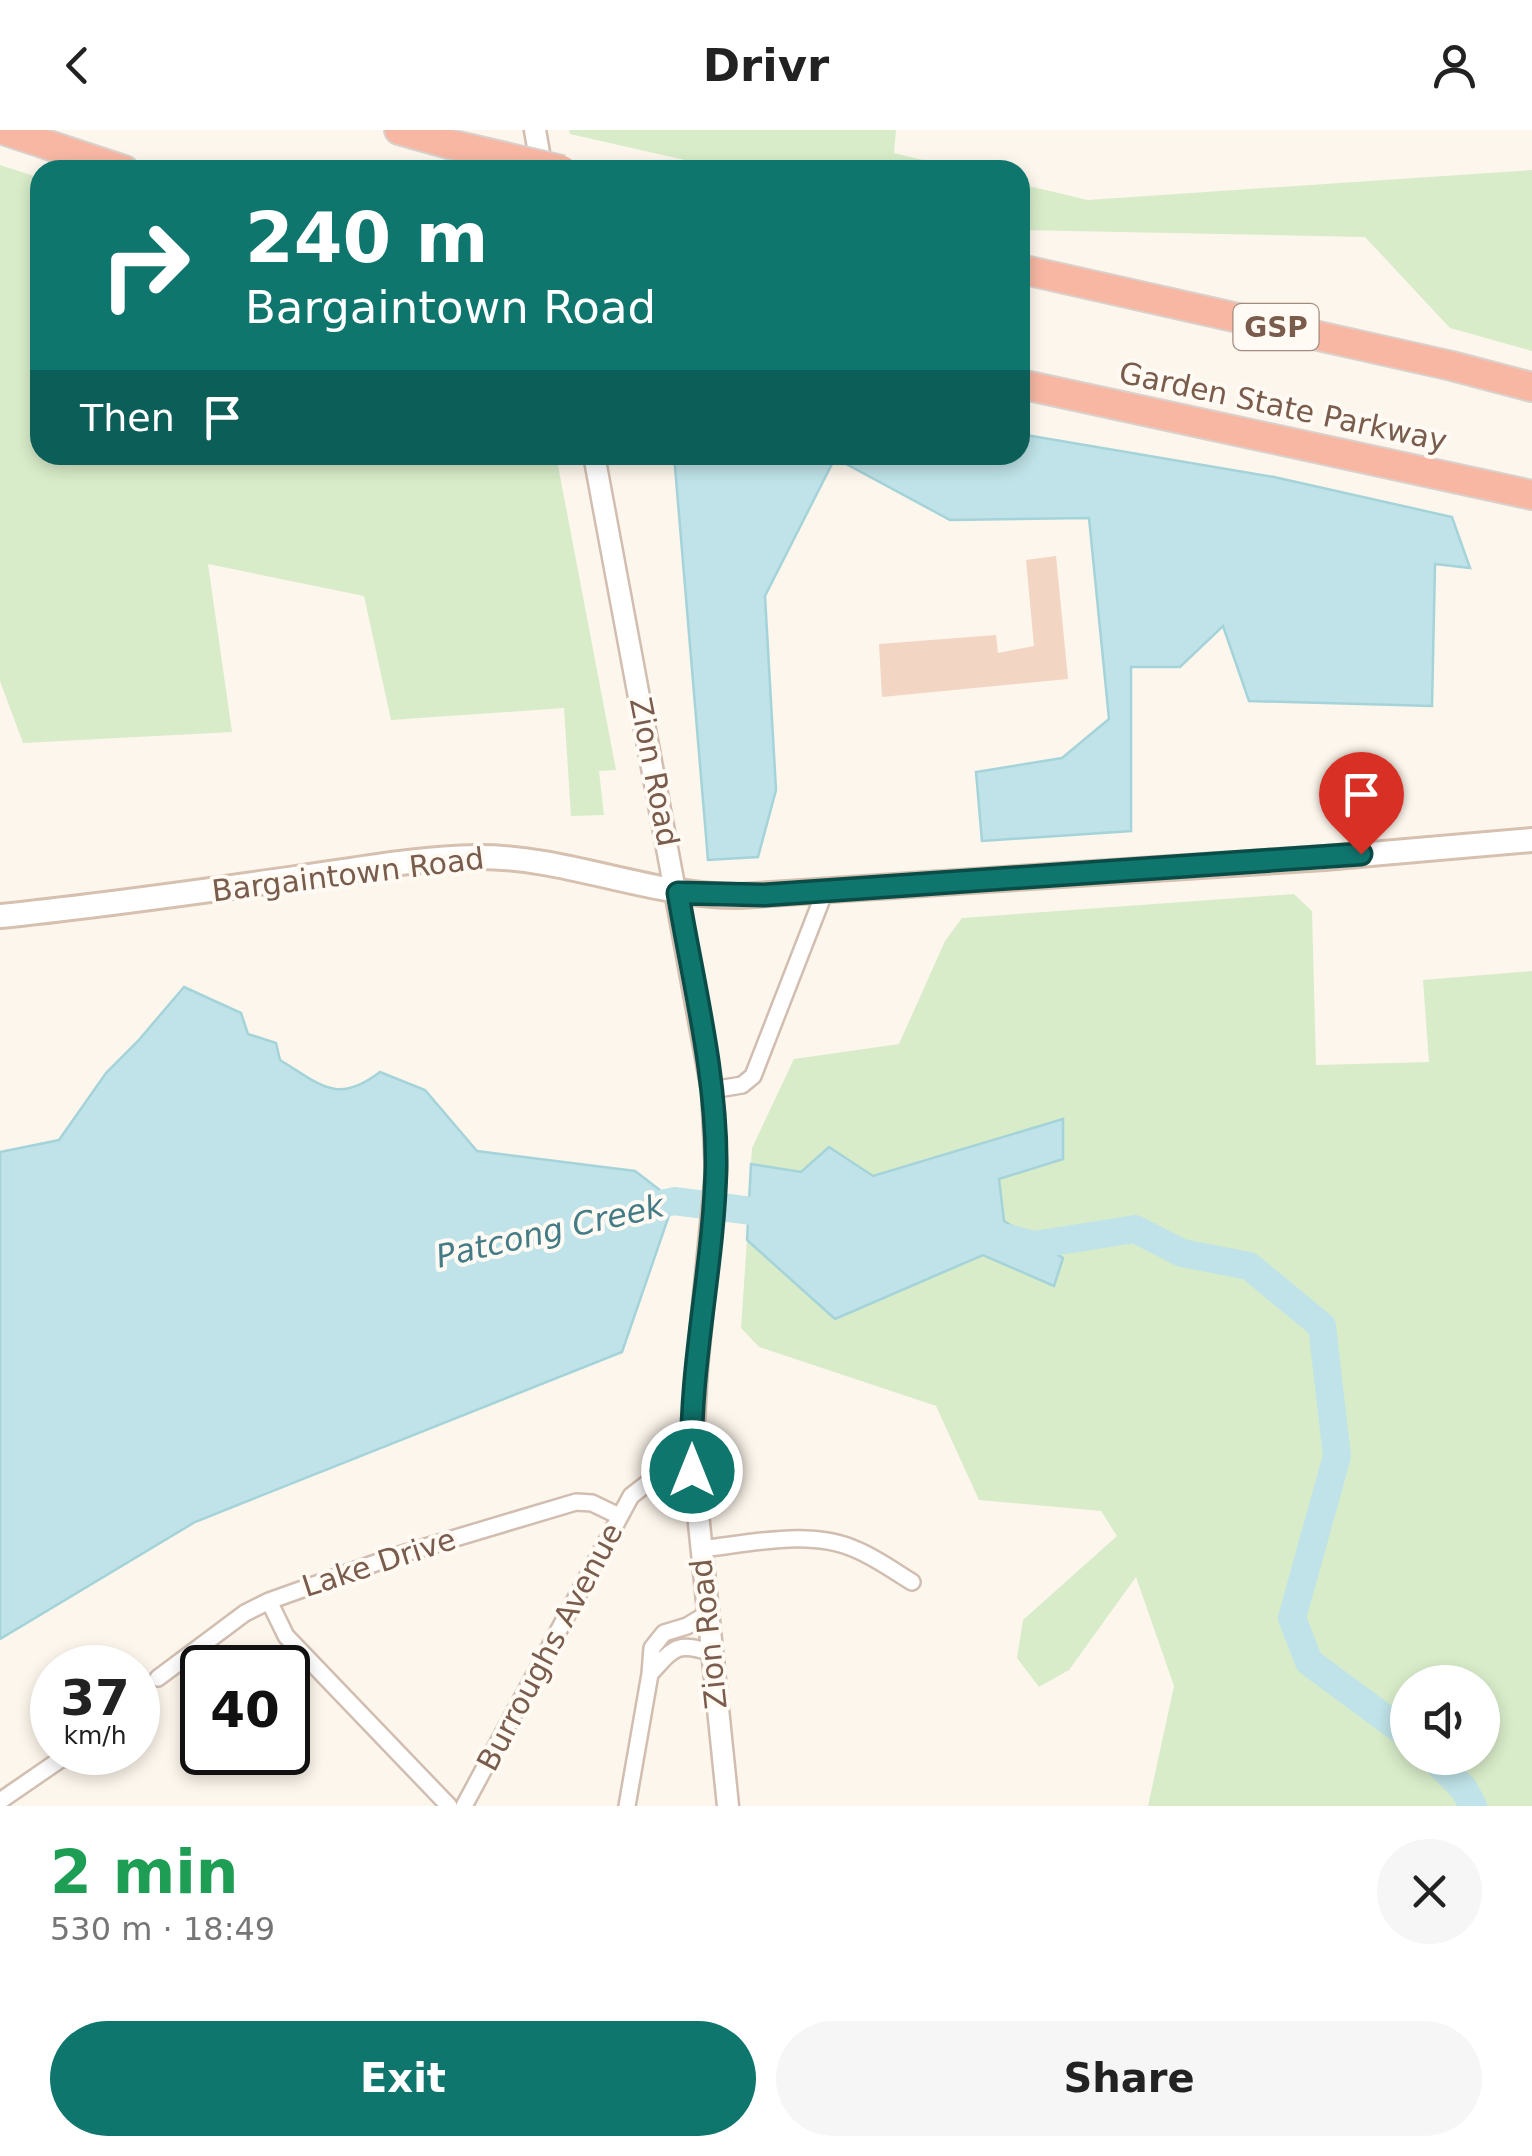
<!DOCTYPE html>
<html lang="en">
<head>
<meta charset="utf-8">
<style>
  :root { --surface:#fff; --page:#f6f6f6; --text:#222; --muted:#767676; --accent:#0f766e }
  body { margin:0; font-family:"DejaVu Sans",sans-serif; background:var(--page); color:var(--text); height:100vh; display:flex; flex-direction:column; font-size:38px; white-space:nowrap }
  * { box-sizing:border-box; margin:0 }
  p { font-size:32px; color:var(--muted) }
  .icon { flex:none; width:55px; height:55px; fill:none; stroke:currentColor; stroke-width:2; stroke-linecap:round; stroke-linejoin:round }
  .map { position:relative; height:1676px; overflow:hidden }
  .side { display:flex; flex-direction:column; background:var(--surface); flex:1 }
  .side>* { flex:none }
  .top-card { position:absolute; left:30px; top:30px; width:1000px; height:305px; border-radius:30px; box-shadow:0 5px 15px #0003; background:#0f766e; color:#fff; overflow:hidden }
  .fabs { position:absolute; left:1390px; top:1535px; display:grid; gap:20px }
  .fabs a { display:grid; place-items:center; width:110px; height:110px; border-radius:50%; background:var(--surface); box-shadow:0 5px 15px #0003; font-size:50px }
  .speed { position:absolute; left:30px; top:1515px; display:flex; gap:20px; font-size:50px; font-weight:700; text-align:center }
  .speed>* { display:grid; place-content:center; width:130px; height:130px; border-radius:50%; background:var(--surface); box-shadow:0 5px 15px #0003; line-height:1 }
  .speed small { font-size:25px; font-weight:400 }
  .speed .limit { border:5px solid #111; border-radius:15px; background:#fff; color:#111 }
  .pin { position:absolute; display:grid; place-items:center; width:85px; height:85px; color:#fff; margin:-102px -42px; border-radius:50% 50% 50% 0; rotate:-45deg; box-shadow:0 0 10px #0007 }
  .pin .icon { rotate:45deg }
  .me { position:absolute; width:110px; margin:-55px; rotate:0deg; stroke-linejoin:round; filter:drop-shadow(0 0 8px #0008) }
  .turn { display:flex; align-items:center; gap:35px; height:210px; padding:0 50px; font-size:45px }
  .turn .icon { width:130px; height:130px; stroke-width:2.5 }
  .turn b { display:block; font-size:70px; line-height:85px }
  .then { display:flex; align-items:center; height:95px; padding:0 50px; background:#0003; gap:20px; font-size:38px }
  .round { display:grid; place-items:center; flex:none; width:105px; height:105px; border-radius:52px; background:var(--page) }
  .headline { display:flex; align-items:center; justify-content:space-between; height:170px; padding:0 50px }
  h1 { font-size:60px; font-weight:800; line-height:75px; color:#1e9e55 }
  .primary-button { display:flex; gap:20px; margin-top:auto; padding:20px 50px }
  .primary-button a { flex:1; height:115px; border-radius:60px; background:var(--accent); color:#fff; font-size:40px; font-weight:800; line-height:115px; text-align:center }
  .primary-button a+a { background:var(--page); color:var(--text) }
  header { display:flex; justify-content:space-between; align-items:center; height:130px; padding:0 50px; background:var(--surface); font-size:45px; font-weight:800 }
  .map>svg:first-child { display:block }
</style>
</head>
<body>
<header><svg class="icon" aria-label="back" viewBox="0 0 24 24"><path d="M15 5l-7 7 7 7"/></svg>Drivr<svg class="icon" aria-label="person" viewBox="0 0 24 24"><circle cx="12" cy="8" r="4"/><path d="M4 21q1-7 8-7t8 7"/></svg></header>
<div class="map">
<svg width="1532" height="1676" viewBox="0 0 1532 1676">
  <rect width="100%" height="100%" fill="#fdf6ec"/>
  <path fill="#d8ecc9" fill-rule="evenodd" d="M569,0H896L894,23L964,40H729L570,4Z
    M0,35L40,48V325H556L616,640L599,641L604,685L571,686L564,578L391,590L364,466L208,434L232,602L23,613L0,551Z
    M1532,40V221L1450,198L1365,107L1020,100V54L1088,70Z
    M1294,764L1312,781L1316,935L1429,932L1423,850L1532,841V1676H1148L1174,1556L1136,1447L1069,1540L1039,1557L1017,1528L1023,1490L1117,1406L1101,1381L979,1370L936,1276L759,1217L741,1198L747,1110L835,1189L983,1125L1053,1155L1063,1128L1004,1091L999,1049L1063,1029L1062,989L873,1046L829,1017L801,1042L751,1034L752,1018L794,929L899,914L945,811L962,788ZM1408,1552H1482V1628H1408Z"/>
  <path fill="#bfe3e8" stroke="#a5d3da" stroke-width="2.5" d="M1020,304L1274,347L1452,387L1470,438L1435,434L1432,576L1249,571L1223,496L1180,537H1131V701L982,711L976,642L1062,628L1109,589L1089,388L950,390L835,328L765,466L776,660L758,727L708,730L674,325H1020Z
    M184,857L241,883L248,904L276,913L280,930C321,955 337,975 380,942L425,960L477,1021L635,1041L674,1071L622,1222L195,1392L0,1509V1022L59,1010L106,943L138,911Z
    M1063,989V1029L999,1049L1004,1091L1063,1128L1054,1156L983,1125L835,1189L747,1110L751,1034L801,1042L829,1017L873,1046Z"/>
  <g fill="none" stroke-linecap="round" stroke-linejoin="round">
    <path stroke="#bfe3e8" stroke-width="28" d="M641,1079L674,1071L760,1082L780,1099
      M1008,1108L1034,1115L1135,1099L1182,1123L1249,1136L1322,1196L1337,1326L1292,1488L1309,1532L1408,1605
      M1433,1628L1464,1659L1473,1676"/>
  </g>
  <path fill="#f3d5c3" d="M1056,426L1068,549L882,567L879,514L996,505L998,523L1034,516L1026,430Z"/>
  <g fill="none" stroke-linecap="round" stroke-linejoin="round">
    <defs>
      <path id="minor" d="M712,960L742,955L753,946L825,761
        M700,1419C749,1414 811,1398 857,1420C876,1428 894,1441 912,1452
        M269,1471L286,1506L449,1676
        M650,1544C674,1518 676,1511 712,1523
        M158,1548L245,1483L269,1471L395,1426L576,1372L592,1373L619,1386
        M0,1671L61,1629L102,1624
        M464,1676L631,1366L649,1352L692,1341
        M627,1676L650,1544L652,1518L664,1503L687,1496L707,1484"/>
      <path id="tertiary" d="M535,0L542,40
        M594,325L712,960L716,1042L697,1238L692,1325L728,1676"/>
      <path id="secondary" d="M0,786C101,776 202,761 303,747C360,739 418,728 477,727C566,726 650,767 740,766L1325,728L1532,710"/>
      <path id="motorway" d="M3,0L124,40
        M399,0L449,14
        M1020,139L1452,236L1532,257
        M1020,254L1532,365"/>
    </defs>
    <use href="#minor" stroke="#d1beb0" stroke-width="20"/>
    <use href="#tertiary" stroke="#d1beb0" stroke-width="25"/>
    <use href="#secondary" stroke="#d6c0b0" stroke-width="28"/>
    <use href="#motorway" stroke="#dad1cd" stroke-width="32"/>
    <use href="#minor" stroke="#fff" stroke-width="15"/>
    <use href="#tertiary" stroke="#fff" stroke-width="20"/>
    <use href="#secondary" stroke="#fff" stroke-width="22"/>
    <use href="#motorway" stroke="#f7b7a3" stroke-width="28"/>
    <defs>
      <path id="motorway-bridge" d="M449,14L562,40"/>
    </defs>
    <use href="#motorway-bridge" stroke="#dad1cd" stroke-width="32" stroke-linecap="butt"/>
    <use href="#motorway-bridge" stroke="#f7b7a3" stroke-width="28"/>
  </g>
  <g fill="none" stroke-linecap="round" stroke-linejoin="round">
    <defs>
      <path id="route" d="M692,1341C688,1239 714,1138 716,1036C717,945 693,853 678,763L764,765L1361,724"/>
    </defs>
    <use href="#route" stroke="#0a4d48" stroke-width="25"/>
    <use href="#route" stroke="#0f766e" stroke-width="18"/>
  </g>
  <g text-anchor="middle" stroke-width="8" stroke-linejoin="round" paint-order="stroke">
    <rect fill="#fffaf3" stroke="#a28b7f" stroke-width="2.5" x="1233.5" y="174" width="85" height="46" rx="8"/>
    <g font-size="28" font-weight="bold" fill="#7a5c4d">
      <text x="1276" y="207">GSP</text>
    </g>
    <g font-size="30" fill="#7a5c4d" stroke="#fffaf3">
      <text transform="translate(1283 277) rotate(12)" y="10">Garden State Parkway</text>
      <text transform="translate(654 642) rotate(79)" y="10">Zion Road</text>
      <text transform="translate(348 745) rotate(-7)" y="10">Bargaintown Road</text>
      <text transform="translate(379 1433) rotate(-18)" y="10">Lake Drive</text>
      <text transform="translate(709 1504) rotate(-96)" y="10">Zion Road</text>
      <text transform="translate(550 1517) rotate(-62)" y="10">Burroughs Avenue</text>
    </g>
    <g font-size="32" font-style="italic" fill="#437c86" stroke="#fffaf3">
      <text transform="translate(550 1101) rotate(-13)" y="11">Patcong Creek</text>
    </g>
  </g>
</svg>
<div class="fabs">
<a><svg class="icon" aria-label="sound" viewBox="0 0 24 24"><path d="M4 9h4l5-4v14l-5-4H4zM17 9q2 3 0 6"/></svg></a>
</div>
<div class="speed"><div>37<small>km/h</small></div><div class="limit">40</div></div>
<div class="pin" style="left:1361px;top:724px;background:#d93025"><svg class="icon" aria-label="arrive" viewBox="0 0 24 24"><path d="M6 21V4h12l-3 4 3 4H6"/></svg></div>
<svg class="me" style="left:692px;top:1341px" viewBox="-20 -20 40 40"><circle r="17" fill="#0f766e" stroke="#fff" stroke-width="3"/><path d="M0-11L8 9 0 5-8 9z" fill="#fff"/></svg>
<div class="top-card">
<div class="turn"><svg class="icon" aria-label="right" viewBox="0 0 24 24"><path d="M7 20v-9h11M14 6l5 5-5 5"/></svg><div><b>240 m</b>Bargaintown Road</div></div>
<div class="then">Then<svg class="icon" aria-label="arrive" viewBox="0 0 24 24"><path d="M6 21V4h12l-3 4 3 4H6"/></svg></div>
</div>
</div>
<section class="side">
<div class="headline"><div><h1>2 min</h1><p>530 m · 18:49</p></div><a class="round"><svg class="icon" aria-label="close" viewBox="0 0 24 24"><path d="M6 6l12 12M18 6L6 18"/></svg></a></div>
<div class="primary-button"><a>Exit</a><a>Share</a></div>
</section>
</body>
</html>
